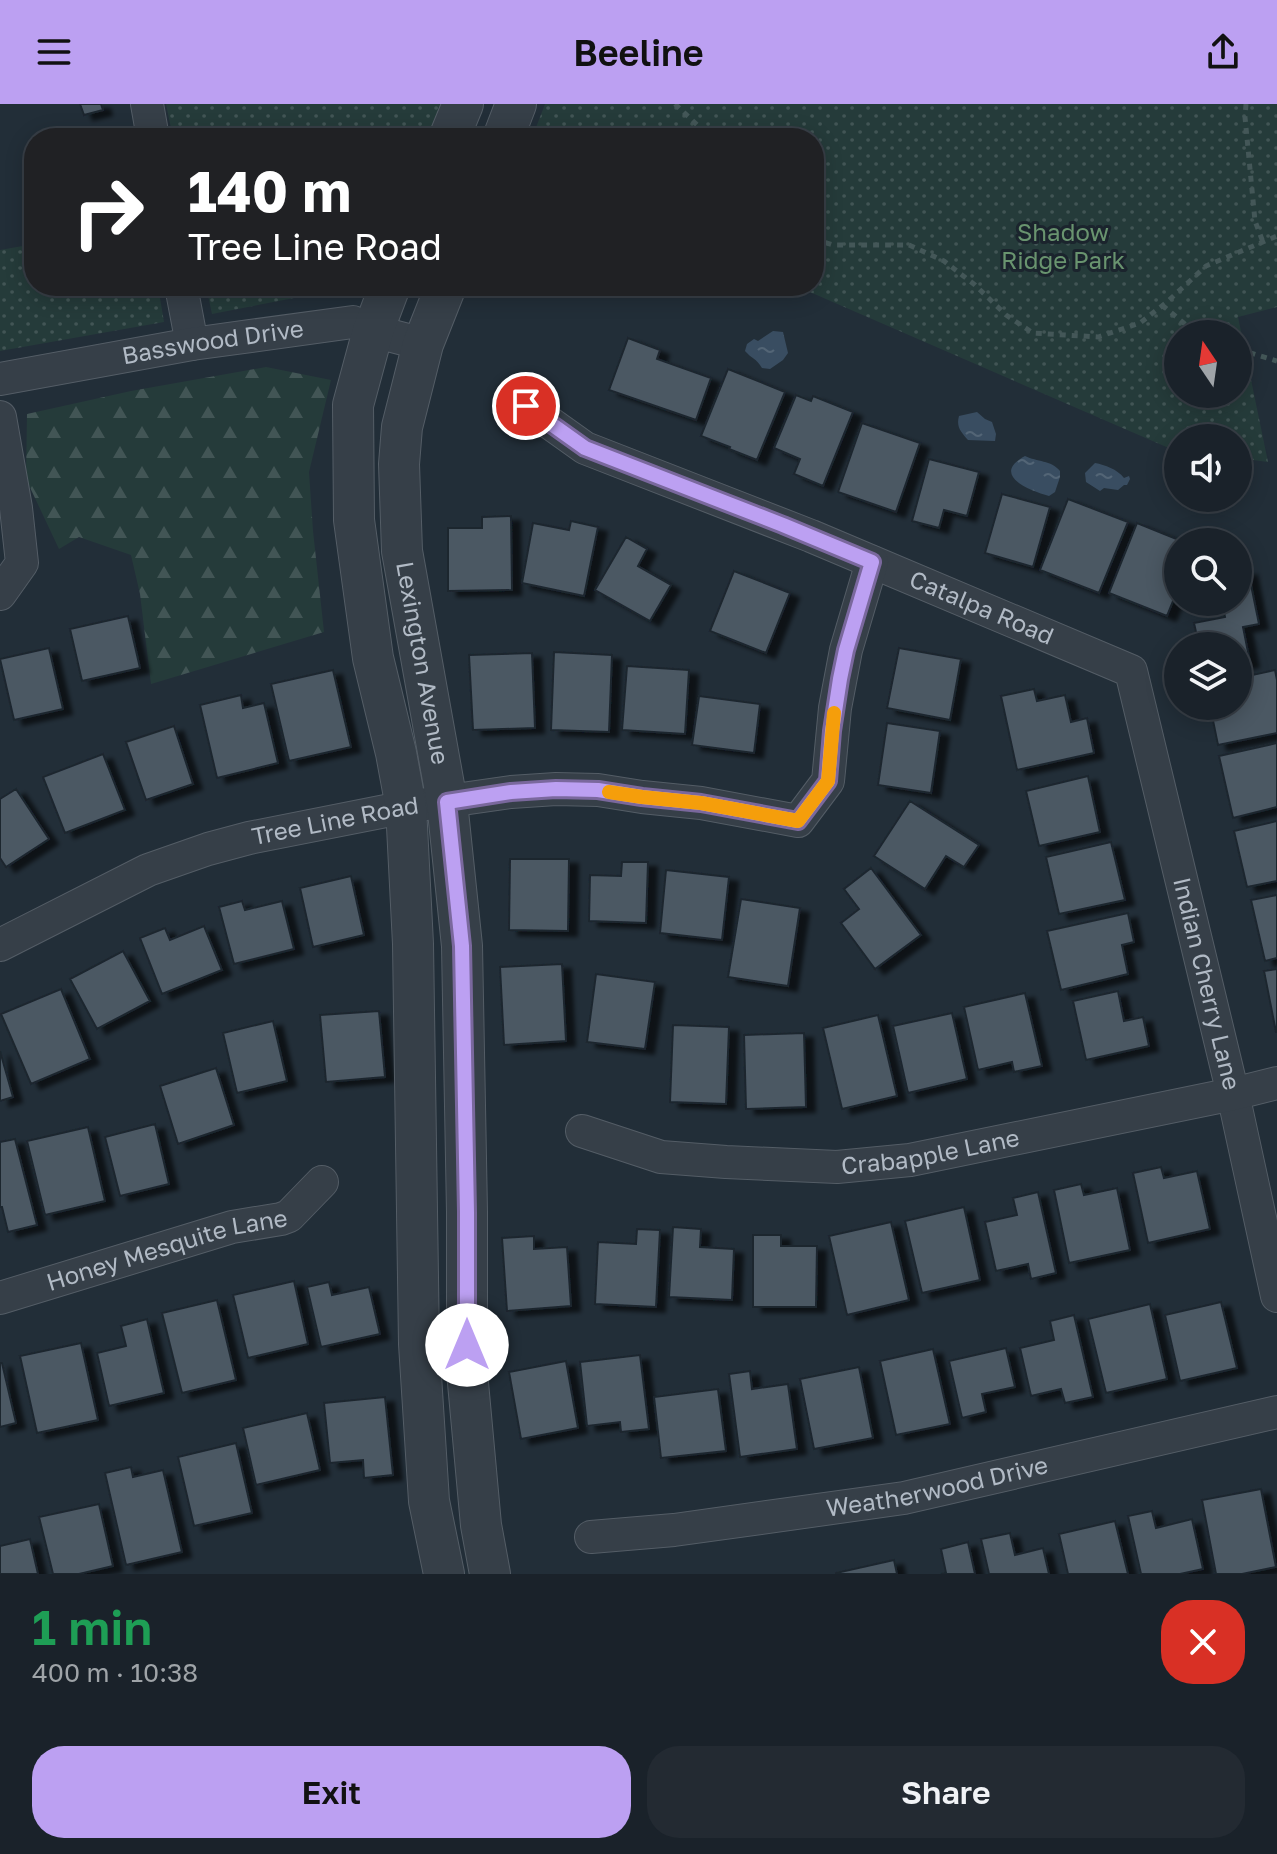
<!DOCTYPE html>
<html lang="en">
<head>
<meta charset="utf-8">
<style>
  :root { --surface:#1a222a; --page:#232a32; --text:#f1f3f6; --muted:#9fa4a8; --line:#383f47; --accent:#bca0f2 }
  body { margin:0; font-family:"Golos Text",sans-serif; background:var(--page); color:var(--text); height:100vh; display:flex; flex-direction:column; font-size:30px; white-space:nowrap }
  * { box-sizing:border-box; margin:0 }
  p { font-size:26px; color:var(--muted) }
  .icon { flex:none; width:44px; height:44px; fill:none; stroke:currentColor; stroke-width:2; stroke-linecap:round; stroke-linejoin:round }
  .map { position:relative; height:1470px; overflow:hidden }
  .sheet { display:flex; flex-direction:column; background:var(--surface); flex:1 }
  .sheet>* { flex:none }
  .hud { position:absolute; left:24px; top:24px; width:800px; height:168px; border-radius:32px; box-shadow:0 4px 20px #0003,0 0 0 2px var(--line); background:#202124; color:#fff; overflow:hidden }
  .needle { width:52px; rotate:347deg }
  .fabs { position:absolute; left:1164px; top:216px; display:grid; gap:16px }
  .fabs a { display:grid; place-items:center; width:88px; height:88px; border-radius:50%; background:var(--surface); box-shadow:0 4px 20px #0003,0 0 0 2px var(--line); font-size:40px }
  .pin { position:absolute; display:grid; place-items:center; width:68px; height:68px; color:#fff; margin:-34px; border:4px solid #fff; border-radius:50%; box-shadow:0 2px 8px #0007 }
  .me { position:absolute; width:88px; margin:-44px; rotate:0deg; stroke-linejoin:round; filter:drop-shadow(0 0 6px #0008) }
  .turn { display:flex; align-items:center; gap:28px; height:168px; padding:0 32px; font-size:36px }
  .turn .icon { width:104px; height:104px; stroke-width:2.5 }
  .turn b { display:block; font-size:56px; line-height:68px }
  .round { display:grid; place-items:center; flex:none; width:84px; height:84px; border-radius:32px; background:var(--page) }
  .headline { display:flex; align-items:center; justify-content:space-between; height:136px; padding:0 32px }
  h1 { font-size:48px; font-weight:600; line-height:60px; color:#1e9e55 }
  .action { display:flex; gap:16px; margin-top:auto; padding:16px 32px }
  .action a { flex:1; height:92px; border-radius:32px; background:var(--accent); color:#111; font-size:32px; font-weight:600; line-height:92px; text-align:center }
  .action a+a { background:var(--page); color:var(--text) }
  header { display:flex; justify-content:space-between; align-items:center; height:104px; padding:0 32px; background:var(--accent); color:#111; font-size:36px; font-weight:600 }
  .map>svg:first-child { display:block }
</style>
</head>
<body>
<header><svg class="icon" aria-label="menu" viewBox="0 0 24 24"><path d="M4 6h16M4 12h16M4 18h16"/></svg>Beeline<svg class="icon" aria-label="share" viewBox="0 0 24 24"><path d="M12 15V3M7 8l5-5 5 5M5 13v7h14v-7"/></svg></header>
<div class="map">
<svg width="1277" height="1470" viewBox="0 0 1277 1470">
  <defs>
    <pattern id="grass-dots" width="8" height="8" patternUnits="userSpaceOnUse" patternTransform="scale(2)"><rect width="8" height="8" fill="#253b3a"/><path d="M2 2h.1M6 6h.1" fill="none" stroke="#425555" stroke-width="1.8" stroke-linecap="round"/></pattern>
    <pattern id="forest-firs" width="22" height="20" patternUnits="userSpaceOnUse" patternTransform="scale(2)"><rect width="22" height="20" fill="#253b3a"/><path d="M5 1l3.5 6h-7zM16 11l3.5 6h-7z" fill="#425555"/></pattern>
    <pattern id="water-ripples" width="26" height="14" patternUnits="userSpaceOnUse" patternTransform="scale(2)"><rect width="26" height="14" fill="#394d61"/><path d="M2 4q2-2 4 0t4 0M15 11q2-2 4 0t4 0" fill="none" stroke="#536576"/></pattern>
    <filter id="shadow"><feDropShadow dx="9" dy="5" stdDeviation="2" flood-color="#0009"/></filter>
  </defs>
  <rect width="100%" height="100%" fill="#222e38"/>
  <path fill="url(#grass-dots)" fill-rule="evenodd" d="M166,0H441L429,34H173Z
    M545,0H1277V203L1238,213L1268,358L1238,354V334H1178V346L1171,345L796,182H814V34H532ZM1178,230H1238V290H1178Z
    M34,140V182H158L164,218L0,247V146Z
    M206,182H356L212,210Z"/>
  <path fill="url(#forest-firs)" d="M266,263L331,276L309,368L313,427L324,528L151,580L140,490L131,451L79,433L59,445L26,375L27,310L131,287Z"/>
  <path fill="url(#water-ripples)" d="M773,227L783,228L788,249L783,256L770,265L762,264C756,254 752,255 745,247L747,240L754,235L758,237Z
    M977,308L985,315L992,318L996,330L995,337L968,336C961,328 956,323 959,312Z
    M1025,352C1037,358 1051,356 1060,367V373L1055,388L1049,392C1030,387 990,371 1025,352Z
    M1095,359C1105,361 1117,365 1124,374L1129,372L1130,375L1127,381H1124L1118,386L1104,384L1100,387L1086,378L1085,369Z"/>
  <path fill="#4b5864" stroke="#1d262f" stroke-width="2" filter="url(#shadow)" d="M80,0H101L103,6L84,11Z
    M628,234L660,246L657,255L711,274L696,316L609,286Z
    M728,265L785,288L757,356L729,345L730,343L701,332Z
    M796,291L811,297L813,292L853,308L823,382L794,370L800,355L774,344Z
    M862,319L920,339L896,408L838,388Z
    M929,355L979,368L967,412L944,406L939,424L912,417Z
    M1002,390L1050,403L1033,463L985,449Z
    M1068,395L1128,418L1099,489L1040,466Z
    M511,412L512,486L448,487V424H482V413Z
    M571,417L598,423L584,492L522,479L533,419L569,426Z
    M1137,419L1184,438H1178V485L1167,512L1109,489Z
    M626,433L647,445L638,462L671,481L650,517L595,486Z
    M1248,466L1259,520L1243,523L1250,558L1238,561V542H1199L1194,519L1225,513L1222,498H1238V469Z
    M734,467L790,489L766,549L710,527Z
    M128,512L140,564L82,577L70,525Z
    M49,544L63,605L14,616L0,555Z
    M899,544L961,555L950,616L887,604Z
    M554,548L612,551L609,628L551,626Z
    M532,549L535,624L473,626L469,551Z
    M627,562L689,566L685,630L622,626Z
    M333,566L351,643L289,657L271,580Z
    M1275,566L1277,576V629L1218,641L1210,602H1238V574Z
    M1034,585L1037,597L1065,591L1071,618L1087,614L1094,649L1017,666L1001,592Z
    M241,591L243,604L264,599L278,659L217,674L200,601Z
    M699,592L760,600L754,649L692,641Z
    M887,619L940,627L931,689L878,681Z
    M174,622L193,680L146,696L126,638Z
    M1277,639V703L1233,714L1219,652Z
    M103,650L125,706L65,729L43,673Z
    M1088,672L1100,728L1039,742L1026,687Z
    M16,685L49,735L6,763L0,754V695Z
    M910,697L979,741L964,763L946,752L925,785L874,752Z
    M1277,717V777L1247,783L1234,727Z
    M1111,738L1125,796L1059,810L1046,753Z
    M510,755H569L568,827L509,826Z
    M622,758H648L646,819L589,817L590,771L621,772Z
    M871,764L921,831L875,865L841,819L859,805L844,785Z
    M666,766L729,773L722,836L660,829Z
    M351,772L364,831L313,843L300,784Z
    M1277,791V854L1265,857L1251,796Z
    M741,795L800,804L788,882L728,873Z
    M242,797L245,806L282,797L294,845L234,860L219,803Z
    M1128,809L1134,838L1122,841L1128,870L1061,886L1047,827Z
    M204,822L222,866L162,890L140,834L165,824L170,836Z
    M123,847L150,897L97,925L70,875Z
    M562,860L566,937L504,941L500,863Z
    M1277,865V928H1276L1264,867Z
    M596,870L655,878L645,945L587,938Z
    M61,885L90,955L31,980L1,910Z
    M1118,887L1124,917L1143,913L1149,942L1086,956L1073,897Z
    M1025,889L1042,962L1014,968L1012,958L978,966L964,903Z
    M379,907L385,973L326,978L320,911Z
    M952,909L967,975L908,989L893,922Z
    M878,911L897,992L842,1005L823,924Z
    M273,917L287,977L237,989L223,929Z
    M673,921L729,923L726,1000L670,998Z
    M804,929L806,1003L746,1005L744,931Z
    M0,947L13,993L0,997Z
    M216,964L234,1021L178,1040L160,982Z
    M155,1020L169,1080L120,1092L105,1033Z
    M88,1023L105,1097L45,1111L27,1037Z
    M15,1035L37,1121L8,1128L2,1103H0V1038Z
    M1161,1063L1164,1074L1197,1067L1210,1125L1148,1139L1133,1069Z
    M1081,1080L1084,1091L1117,1084L1130,1146L1069,1159L1054,1086Z
    M1038,1088L1056,1169L1031,1175L1028,1160L996,1167L985,1118L1017,1111L1013,1094Z
    M964,1103L980,1176L922,1189L905,1117Z
    M891,1118L909,1196L847,1211L829,1132Z
    M673,1123L701,1125L700,1143L734,1145L732,1196L669,1193Z
    M637,1125L660,1126L656,1203L595,1200L598,1138L636,1140Z
    M753,1131H781V1142H817L816,1203H753Z
    M534,1132V1145L567,1143L571,1202L507,1207L502,1134Z
    M294,1177L308,1240L248,1254L233,1191Z
    M329,1178L332,1191L369,1183L380,1230L321,1243L307,1183Z
    M217,1196L236,1276L182,1289L162,1209Z
    M1221,1198L1237,1264L1180,1277L1165,1211Z
    M1150,1200L1167,1275L1106,1289L1088,1215Z
    M1074,1211L1093,1293L1065,1299L1061,1285L1031,1292L1020,1244L1054,1236L1050,1217Z
    M147,1215L164,1289L109,1302L97,1249L126,1242L121,1222Z
    M81,1239L98,1316L37,1329L20,1252Z
    M1006,1244L1015,1283L982,1290L986,1308L962,1314L949,1257Z
    M933,1245L950,1320L896,1331L880,1257Z
    M640,1251L649,1325L621,1328L620,1318L587,1322L580,1258Z
    M566,1257L578,1324L521,1335L509,1268Z
    M0,1259H2L16,1319L0,1323Z
    M859,1263L873,1334L814,1345L800,1275Z
    M750,1267L752,1285L788,1280L797,1345L740,1353L729,1270Z
    M718,1285L726,1347L661,1354L654,1293Z
    M385,1293L393,1371L364,1374L363,1356L330,1359L324,1299Z
    M307,1309L320,1366L256,1381L243,1324Z
    M236,1339L252,1409L194,1422L178,1353Z
    M131,1363L133,1373L163,1366L182,1448L126,1461L105,1369Z
    M1261,1385L1276,1463L1242,1470H1216L1202,1396Z
    M99,1400L113,1462L79,1470H53L39,1413Z
    M1152,1407L1156,1424L1192,1415L1203,1465L1180,1470H1141L1128,1412Z
    M1115,1417L1128,1470H1068L1059,1430Z
    M1010,1429L1015,1451L1043,1444L1049,1470H989L981,1435Z
    M30,1435L38,1470H0V1442Z
    M968,1438L975,1470H941L946,1469L941,1445Z
    M894,1456L897,1470H836V1469Z"/>
  <g fill="none" stroke-linecap="round" stroke-linejoin="round">
    <defs>
      <g id="minor">
        <path d="M147,0L153,34"/>
        <path d="M181,182L192,240"/>
        <path id="s1" d="M0,275L192,240L353,218L373,227L423,240"/>
        <path id="s2" d="M526,302L585,344L811,432L1131,567L1233,990L1277,1192"/>
        <path d="M0,313L16,404L22,459L0,490"/>
        <path id="s3" d="M0,841L148,766L208,745L249,734L406,703L511,688L556,685L598,686L642,693L701,699L798,717L828,677L835,604L846,546L872,458"/>
        <path id="s4" d="M582,1027L661,1053L726,1058L837,1063L910,1056L1233,990L1277,979"/>
        <path id="s5" d="M0,1194L232,1123L281,1115L289,1112L322,1078"/>
        <path id="s6" d="M591,1433L674,1426L904,1394L1277,1308"/>
      </g>
      <g id="tertiary">
        <path d="M449,34L463,0"/>
        <path d="M503,34L516,0"/>
        <path d="M390,182L373,227L353,301L354,416L373,554L396,649L406,703L413,840L419,1240L429,1397L444,1470"/>
        <path id="s7" d="M446,182L423,240L402,323L399,360L402,447L447,698L462,842L467,1108V1268L481,1421L490,1470"/>
      </g>
    </defs>
    <use href="#minor" stroke="#545d66" stroke-width="34"/>
    <use href="#tertiary" stroke="#545d66" stroke-width="42"/>
    <path stroke="#445758" stroke-width="5" stroke-dasharray="6 6" stroke-linecap="butt" d="M675,0L711,34
      M1246,0L1245,13L1255,117L1263,138
      M814,135L833,141H909L944,157L975,181L1006,211L1033,229L1098,233L1140,219L1167,198L1206,162L1277,132
      M1162,201L1197,230
      M1238,245L1277,257"/>
    <use href="#minor" stroke="#363f48" stroke-width="32"/>
    <use href="#tertiary" stroke="#363f48" stroke-width="40"/>
  </g>
  <g fill="none" stroke-linecap="round" stroke-linejoin="round">
    <defs>
      <path id="route" d="M467,1241V1108L462,842L447,698L511,688L556,685L598,686L642,693L701,699L798,717L828,677L832,627L840,575L846,546L872,458L783,421L585,344L526,302"/>
    </defs>
    <use href="#route" stroke="#7a689d" stroke-width="20"/>
    <use href="#route" stroke="#bca0f2" stroke-width="14"/>
    <path stroke="#f59e0b" stroke-width="14" d="M609,688L642,693L701,699L798,717L828,677L834,609"/>
  </g>
  <g text-anchor="middle" stroke-width="6" stroke-linejoin="round" paint-order="stroke">
    <g font-size="24" fill="#69946f" stroke="#1b242d">
      <text x="1063" y="137">Shadow<tspan x="1063" dy="28">Ridge Park</tspan></text>
    </g>
    <g font-size="24" fill="#b1bac5" stroke="#1b242d">
      <text dy="8" stroke="none"><textPath href="#s1" startOffset="216">Basswood Drive</textPath></text>
      <text dy="8" stroke="none"><textPath href="#s2" startOffset="500">Catalpa Road</textPath></text>
      <text dy="8" stroke="none"><textPath href="#s7" startOffset="386">Lexington Avenue</textPath></text>
      <text dy="8" stroke="none"><textPath href="#s3" startOffset="360">Tree Line Road</textPath></text>
      <text dy="8" stroke="none"><textPath href="#s2" startOffset="984">Indian Cherry Lane</textPath></text>
      <text dy="8" stroke="none"><textPath href="#s4" startOffset="354">Crabapple Lane</textPath></text>
      <text dy="8" stroke="none"><textPath href="#s5" startOffset="174">Honey Mesquite Lane</textPath></text>
      <text dy="8" stroke="none"><textPath href="#s6" startOffset="350">Weatherwood Drive</textPath></text>
    </g>
  </g>
</svg>
<div class="fabs">
<a><svg class="needle" viewBox="-14 -14 28 28"><path d="M0-13l5 13h-10z" fill="#e53935"/><path d="M0 13l5-13h-10z" fill="#9fa4a8"/></svg></a>
<a><svg class="icon" aria-label="sound" viewBox="0 0 24 24"><path d="M4 9h4l5-4v14l-5-4H4zM17 9q2 3 0 6"/></svg></a>
<a><svg class="icon" aria-label="search" viewBox="0 0 24 24"><circle cx="10" cy="10" r="6"/><path d="M15 15l6 6"/></svg></a>
<a><svg class="icon" aria-label="layers" viewBox="0 0 24 24"><path d="M12 4l9 5-9 5-9-5zM3 14l9 5 9-5"/></svg></a>
</div>
<div class="pin" style="left:526px;top:302px;background:#d93025"><svg class="icon" aria-label="arrive" viewBox="0 0 24 24"><path d="M6 21V4h12l-3 4 3 4H6"/></svg></div>
<svg class="me" style="left:467px;top:1241px" viewBox="-20 -20 40 40"><circle r="19" fill="#fff"/><path d="M0-13L10 11 0 6-10 11z" fill="#bca0f2"/></svg>
<div class="hud">
<div class="turn"><svg class="icon" aria-label="right" viewBox="0 0 24 24"><path d="M7 20v-9h11M14 6l5 5-5 5"/></svg><div><b>140 m</b>Tree Line Road</div></div>
</div>
</div>
<section class="sheet">
<div class="headline"><div><h1>1 min</h1><p>400 m · 10:38</p></div><a class="round" style="background:#d93025;color:#fff"><svg class="icon" aria-label="close" viewBox="0 0 24 24"><path d="M6 6l12 12M18 6L6 18"/></svg></a></div>
<div class="action"><a>Exit</a><a>Share</a></div>
</section>
</body>
</html>
